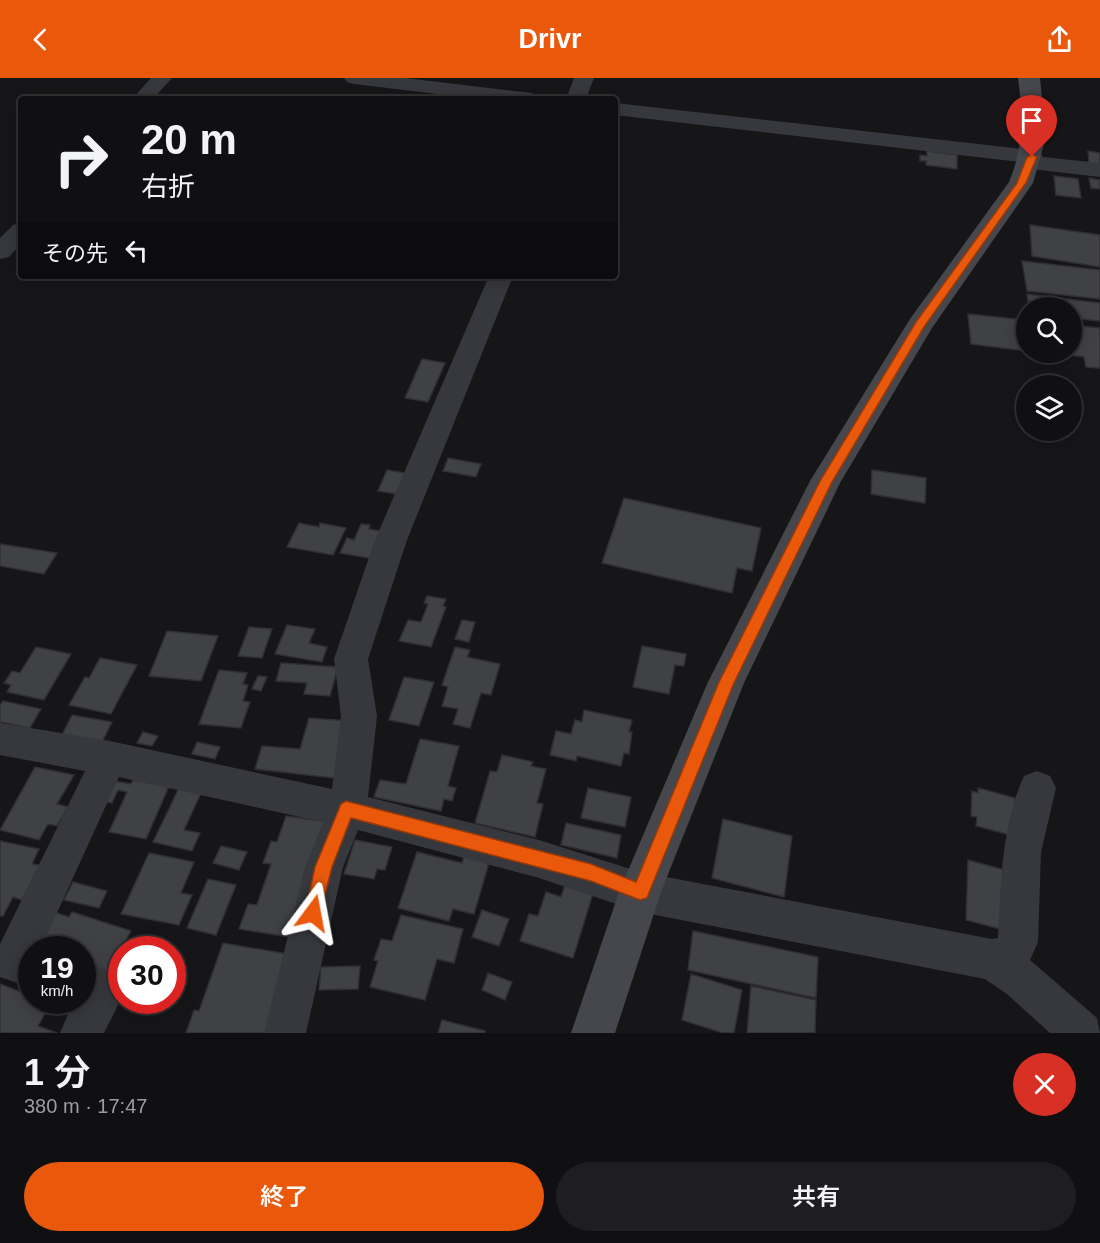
<!DOCTYPE html>
<html lang="ja">
<head>
<meta charset="utf-8">
<style>
  :root { --surface:#101012; --page:#1e1e20; --text:#f1f3f6; --muted:#9c9d9f; --line:#303032; --accent:#ea580c }
  body { margin:0; font-family:Helvetica,"Noto Sans JP",sans-serif; background:var(--page); color:var(--text); height:100vh; display:flex; flex-direction:column; font-size:22px; white-space:nowrap }
  * { box-sizing:border-box; margin:0 }
  p { font-size:20px; color:var(--muted) }
  .icon { flex:none; width:33px; height:33px; fill:none; stroke:currentColor; stroke-width:2; stroke-linecap:round; stroke-linejoin:round }
  .map { position:relative; height:955px; overflow:hidden }
  .details { display:flex; flex-direction:column; background:var(--surface); flex:1 }
  .details>* { flex:none }
  .top-card { position:absolute; left:18px; top:18px; width:600px; height:183px; border-radius:6px; box-shadow:0 3px 15px #0003,0 0 0 2px var(--line); background:#101012; color:var(--text); overflow:hidden }
  .buttons { position:absolute; left:1016px; top:219px; display:grid; gap:12px }
  .buttons a { display:grid; place-items:center; width:66px; height:66px; border-radius:50%; background:var(--surface); box-shadow:0 3px 15px #0003,0 0 0 2px var(--line); font-size:30px }
  .speed { position:absolute; left:18px; top:858px; display:flex; gap:12px; font-size:30px; font-weight:700; text-align:center }
  .speed>* { display:grid; place-content:center; width:78px; height:78px; border-radius:50%; background:var(--surface); box-shadow:0 3px 15px #0003,0 0 0 2px var(--line); line-height:1 }
  .speed small { font-size:15px; font-weight:400 }
  .speed .limit { border:9px solid #d22; background:#fff; color:#111 }
  .pin { position:absolute; display:grid; place-items:center; width:51px; height:51px; color:#fff; margin:-62px -26px; border-radius:50% 50% 50% 0; rotate:-45deg; box-shadow:0 0 6px #0007 }
  .pin .icon { rotate:45deg }
  .me { position:absolute; width:66px; margin:-33px; rotate:13deg; stroke-linejoin:round; filter:drop-shadow(0 0 4px #0008) }
  .turn { display:flex; align-items:center; gap:21px; height:126px; padding:0 24px; font-size:27px }
  .turn .icon { width:78px; height:78px; stroke-width:2.5 }
  .turn b { display:block; font-size:42px; line-height:51px }
  .then { display:flex; align-items:center; height:57px; padding:0 24px; background:#0003; gap:12px; font-size:22px }
  .round { display:grid; place-items:center; flex:none; width:63px; height:63px; border-radius:32px; background:var(--page) }
  .summary { display:flex; align-items:center; justify-content:space-between; height:102px; padding:0 24px }
  h1 { font-size:36px; font-weight:600; line-height:45px }
  .cta { display:flex; gap:12px; margin-top:auto; padding:12px 24px }
  .cta a { flex:1; height:69px; border-radius:36px; background:var(--accent); color:#fff; font-size:24px; font-weight:600; line-height:69px; text-align:center }
  .cta a+a { background:var(--page); color:var(--text) }
  header { display:flex; justify-content:space-between; align-items:center; height:78px; padding:0 24px; background:var(--accent); color:#fff; font-size:27px; font-weight:600 }
  .map>svg:first-child { display:block }
</style>
</head>
<body>
<header><svg class="icon" aria-label="back" viewBox="0 0 24 24"><path d="M15 5l-7 7 7 7"/></svg>Drivr<svg class="icon" aria-label="share" viewBox="0 0 24 24"><path d="M12 15V3M7 8l5-5 5 5M5 13v7h14v-7"/></svg></header>
<div class="map">
<svg width="1100" height="955" viewBox="0 0 1100 955">
  <rect width="100%" height="100%" fill="#161618"/>
  <path fill="#404145" stroke="#303034" stroke-width="1.5" d="M927,73L957,77V91L926,87V83H920V77L927,78Z
    M1088,73L1100,75V86L1089,85Z
    M1054,98L1078,101L1081,120L1056,117Z
    M1089,100L1100,102V111L1091,110Z
    M1030,147L1100,157V189L1032,178Z
    M1022,183L1100,192V221L1027,213Z
    M1027,216L1100,225V243L1071,240V230H1029Z
    M968,236L1026,242V273L971,266Z
    M1071,247L1100,250V290L1086,289L1084,279L1042,274H1071Z
    M422,281L445,285L428,324L405,320Z
    M448,380L481,386L476,399L443,393Z
    M387,392L406,395L397,416L378,413Z
    M872,392L926,400L925,425L871,416Z
    M624,420L761,450L752,493L737,490L732,515L602,485Z
    M299,445L319,449L320,445L346,450L333,477L287,469Z
    M361,446L370,447L369,451L385,454L374,481L340,475L347,460L354,462Z
    M0,466L57,475L44,496L0,488Z
    M427,518L446,521L443,528L446,529L431,569L399,563L408,542L421,544L428,526L424,525Z
    M462,542L475,544L469,564L455,561Z
    M287,547L315,551L309,565L327,569L322,584L275,576Z
    M249,549L272,551L262,580L238,578Z
    M167,553L218,558L201,603L149,598Z
    M642,568L686,576L684,588L675,587L669,616L633,609Z
    M36,569L71,576L44,622L7,614L11,607L4,605L12,593L20,595Z
    M455,569L470,572L467,579L500,586L491,617L481,615L470,650L453,646L458,631L442,628L448,609L442,607Z
    M100,580L137,587L111,636L69,627L85,599L89,600Z
    M281,585L338,589L330,618L304,616L307,605L276,603Z
    M219,592L247,595L243,606L248,607L243,623L250,624L241,650L199,646Z
    M258,598L267,599L261,613L252,611Z
    M404,599L434,604L419,648L389,642Z
    M3,623L41,631L30,650L0,644V627Z
    M584,632L632,642L629,654H632L629,676L624,675L621,688L577,678L576,683L550,677L556,653L571,656L575,642L582,644Z
    M72,637L112,644L102,664L62,657Z
    M309,640L349,643L334,700L255,691L262,668L300,671Z
    M143,654L158,658L152,668L137,665Z
    M420,661L459,668L448,708L456,710L452,723L444,721L441,733L374,719L380,702L406,706Z
    M197,664L220,669L215,681L192,676Z
    M502,677L533,684L531,688L546,691L537,725L543,726L535,759L475,745L490,693L497,694Z
    M35,689L74,697L57,726L68,729L57,748L48,746L39,762L0,752Z
    M108,702L131,706L133,702L169,708L146,761L109,754L127,714L118,712L112,725L99,722Z
    M179,710L201,715L184,752L200,755L192,773L153,764Z
    M588,710L631,719L625,749L581,740Z
    M978,710L1015,720L1014,758L976,748L977,739L971,738L972,713L978,715Z
    M286,738L329,744L302,861L239,851L248,826L257,827L271,786L263,785L271,763L277,764Z
    M723,741L792,758L784,819L712,800Z
    M566,745L621,757L617,780L561,767Z
    M355,762L392,769L385,792L377,791L374,801L344,796Z
    M0,763L39,771L32,786L40,787L22,822L13,819L3,838H0Z
    M221,768L247,774L239,792L213,785Z
    M417,774L462,785L465,775L490,781L474,836L453,831L449,843L398,830Z
    M149,775L194,784L181,815L192,817L179,847L121,836Z
    M968,782L1005,792L1004,852L966,842Z
    M208,801L236,807L216,857L187,850Z
    M567,801L595,809L573,880L520,863L529,836L538,838L546,814L561,819Z
    M73,804L107,813L99,830L64,822Z
    M482,832L509,841L499,868L472,859Z
    M54,834L69,839L72,834L131,853L108,894L85,887L90,878L82,876V872H69L52,866L49,872H32Z
    M401,837L463,851L454,885L437,881L425,922L370,909L378,883L374,882L381,861L392,863Z
    M693,853L818,879L816,920L688,892Z
    M223,865L299,878L265,955H186L194,932L199,933Z
    M360,888L358,911L319,912L321,889Z
    M488,895L512,904L505,922L482,912Z
    M691,896L742,912L734,955H723L682,942Z
    M0,906L32,918V922L51,925L38,948L57,955H0Z
    M751,908L816,922L815,955H747Z
    M442,942L485,953L484,955H438Z"/>
  <g fill="none" stroke-linecap="round" stroke-linejoin="round">
    <path fill="#37383d" fill-rule="evenodd" d="M151,0H172L153,21H132Z
      M344,0H405L531,15L538,17L541,21H479L354,6L347,4Z
      M574,0H594L586,21H566Z
      M615,25L1032,72L1040,74L1043,79L1100,85V99L1031,91L1023,89L1020,84L615,37Z
      M21,145V166L9,179L0,181V160L13,147Z
      M489,198H513L407,462L368,581L377,638L368,719L539,762L640,794L992,861L998,860C1001,806 1001,749 1024,698L1037,693L1050,698L1056,710L1041,774L1038,864L1030,882L1097,940L1100,955H1050L1007,916L985,901L640,834L539,800L358,752L343,789L306,955H264L305,789L323,744L119,699L40,872H32V910L0,899V866L85,693L0,677V645L110,663L332,711L341,638L334,581L375,462Z
      M82,884L118,896C127,918 113,936 104,955H60L74,922H82Z"/>
    <path fill="#45474d" fill-rule="evenodd" d="M1018,0H1040L1044,41V66L1033,105L932,250L840,405L744,605L661,814L615,955H571L619,814L708,604L810,403L910,241L1009,104C1024,69 1023,37 1018,0Z"/>
  </g>
  <path fill="#ea580c" stroke="#983908" stroke-width="1.5" d="M1032,76L1037,79L1026,105L924,249L832,404L734,605L647,820L640,822L591,803L351,740L332,789L319,841L313,844L307,841L305,835L315,789L341,726L346,723L591,786L636,804L719,604L820,403L916,244L1017,105L1027,79Z"/>
</svg>
<div class="buttons">
<a><svg class="icon" aria-label="search" viewBox="0 0 24 24"><circle cx="10" cy="10" r="6"/><path d="M15 15l6 6"/></svg></a>
<a><svg class="icon" aria-label="layers" viewBox="0 0 24 24"><path d="M12 4l9 5-9 5-9-5zM3 14l9 5 9-5"/></svg></a>
</div>
<div class="speed"><div>19<small>km/h</small></div><div class="limit">30</div></div>
<div class="pin" style="left:1032px;top:79px;background:#d93025"><svg class="icon" aria-label="arrive" viewBox="0 0 24 24"><path d="M6 21V4h12l-3 4 3 4H6"/></svg></div>
<svg class="me" style="left:313px;top:835px" viewBox="-20 -20 40 40"><path d="M0-17L14 15 0 8-14 15z" fill="#ea580c" stroke="#fff" stroke-width="4"/></svg>
<div class="top-card">
<div class="turn"><svg class="icon" aria-label="right" viewBox="0 0 24 24"><path d="M7 20v-9h11M14 6l5 5-5 5"/></svg><div><b>20 m</b>右折</div></div>
<div class="then">その先<svg class="icon" aria-label="left" viewBox="0 0 24 24"><path d="M17 20v-9H6M10 6l-5 5 5 5"/></svg></div>
</div>
</div>
<section class="details">
<div class="summary"><div><h1>1 分</h1><p>380 m · 17:47</p></div><a class="round" style="background:#d93025;color:#fff"><svg class="icon" aria-label="close" viewBox="0 0 24 24"><path d="M6 6l12 12M18 6L6 18"/></svg></a></div>
<div class="cta"><a>終了</a><a>共有</a></div>
</section>
</body>
</html>
